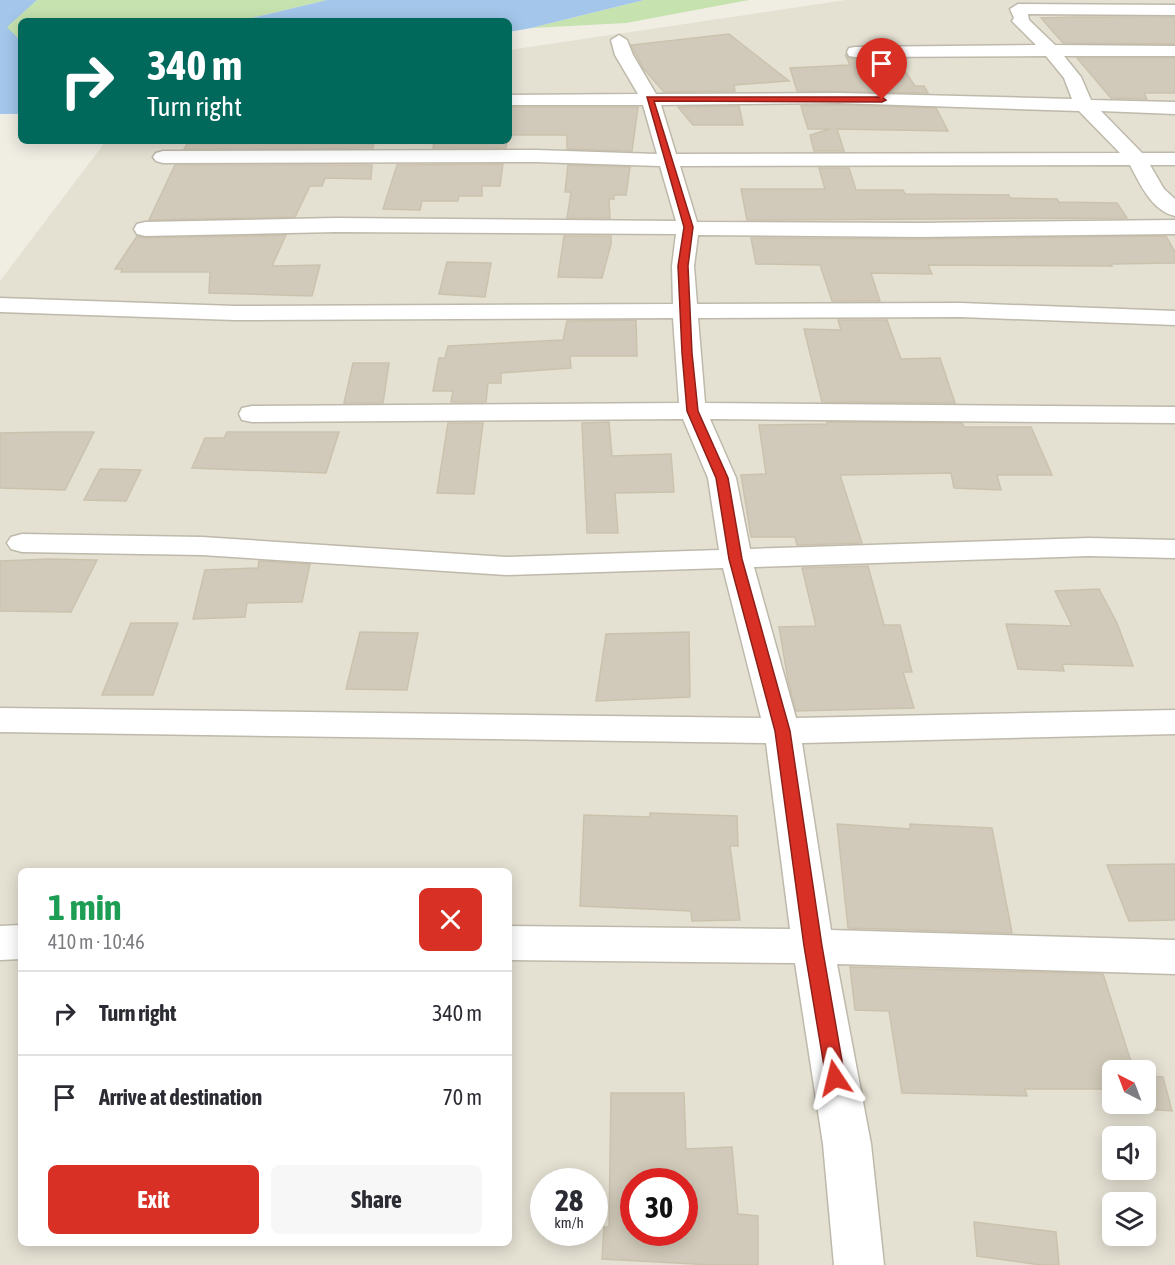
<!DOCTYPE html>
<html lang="en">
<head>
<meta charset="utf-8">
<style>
  :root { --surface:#fff; --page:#f7f7f7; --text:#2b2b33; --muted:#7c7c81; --line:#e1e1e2; --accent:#d93025 }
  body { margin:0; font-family:"Asap Condensed",sans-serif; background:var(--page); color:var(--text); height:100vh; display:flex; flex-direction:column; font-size:22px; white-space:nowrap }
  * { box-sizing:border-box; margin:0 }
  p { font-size:20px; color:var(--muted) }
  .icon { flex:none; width:33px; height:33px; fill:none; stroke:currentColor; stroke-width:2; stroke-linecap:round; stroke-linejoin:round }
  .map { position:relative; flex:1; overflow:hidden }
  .side { position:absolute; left:18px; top:868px; width:494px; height:378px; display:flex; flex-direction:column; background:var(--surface); border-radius:9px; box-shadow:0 3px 15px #0003 }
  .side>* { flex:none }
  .hud { position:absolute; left:18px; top:18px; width:494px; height:126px; border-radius:9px; box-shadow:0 3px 15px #0003; background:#00695c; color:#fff; overflow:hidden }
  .needle { width:39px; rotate:318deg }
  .buttons { position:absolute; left:1102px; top:1060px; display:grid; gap:12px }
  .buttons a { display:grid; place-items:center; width:54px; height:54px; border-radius:9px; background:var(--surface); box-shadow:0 3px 15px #0003; font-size:30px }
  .speed { position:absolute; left:530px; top:1168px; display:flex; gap:12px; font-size:30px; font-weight:700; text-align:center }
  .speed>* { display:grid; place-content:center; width:78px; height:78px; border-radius:50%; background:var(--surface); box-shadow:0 3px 15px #0003; line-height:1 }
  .speed small { font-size:15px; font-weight:400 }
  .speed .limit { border:9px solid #d22; background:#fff; color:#111 }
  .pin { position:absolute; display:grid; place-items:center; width:51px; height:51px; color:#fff; margin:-62px -26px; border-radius:50% 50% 50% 0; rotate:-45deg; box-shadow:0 0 6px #0007 }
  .pin .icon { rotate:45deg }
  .me { position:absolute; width:66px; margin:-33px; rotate:350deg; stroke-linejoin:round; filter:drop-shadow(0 0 4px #0008) }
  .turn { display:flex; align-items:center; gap:21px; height:126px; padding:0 30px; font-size:27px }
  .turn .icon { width:78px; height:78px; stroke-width:2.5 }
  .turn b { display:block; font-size:42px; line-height:51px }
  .round { display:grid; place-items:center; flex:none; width:63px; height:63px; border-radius:9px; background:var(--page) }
  .overview { display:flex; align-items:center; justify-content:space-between; height:102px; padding:0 30px }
  h1 { font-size:36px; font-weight:700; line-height:45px; color:#1e9e55 }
  .button { display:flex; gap:12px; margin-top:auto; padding:12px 30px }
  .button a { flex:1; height:69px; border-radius:9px; background:var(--accent); color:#fff; font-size:24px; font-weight:700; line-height:69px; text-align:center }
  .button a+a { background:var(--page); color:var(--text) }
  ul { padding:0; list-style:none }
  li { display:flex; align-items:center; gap:18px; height:84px; padding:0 30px; border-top:2px solid var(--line) }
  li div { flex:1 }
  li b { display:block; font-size:22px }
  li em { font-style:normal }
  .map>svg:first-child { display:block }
</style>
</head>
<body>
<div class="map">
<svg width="1175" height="1265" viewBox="0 0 1175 1265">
  <rect width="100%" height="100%" fill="#f0eee3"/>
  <path fill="#e4e0d2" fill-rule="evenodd" d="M846,0H1175V1265H0V281L106,141H508L509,50ZM21,872H508V1244H21ZM1113,1071H1146V1104H1113ZM1113,1137H1146V1170H1113ZM543,1182H594V1233H543ZM633,1182H684V1233H633ZM1113,1203H1146V1236H1113Z"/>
  <path fill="#c6e2af" d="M37,0H327L239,21H21V41L6,27Z
    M644,0H749L626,23L531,28Z"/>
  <path fill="#a3c6ea" d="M0,0H37L7,27L21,41V114H0Z
    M327,0H644L531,28L509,32L508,21H239Z"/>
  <path fill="#d1caba" stroke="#cbc2ae" stroke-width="1.5" fill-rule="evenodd" d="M1074,17H1175V44L1063,43L1041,18Z
    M729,34L789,81L734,85L735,91L664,92L643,68L631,45Z
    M845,54L849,58L855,59H897L915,86H924L928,93L797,91L790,68L850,65Z
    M1077,58H1175V93H1144L1147,99L1111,98Z
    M839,105L936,108L948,131L837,129L844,151H814L810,135L830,129H808L801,106Z
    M739,106L743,125H693L678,107Z
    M508,107H638L632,151L567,149V135H508Z
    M189,141H374L373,148L184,149Z
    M434,141H507L506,148H433Z
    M503,164L500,186H482V196H459L458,201H422L420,210L383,209L397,165Z
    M175,165H372L371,179L325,178L322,186H310L295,217L149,220Z
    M568,165L630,167L626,195H614V199H609L610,218H567L571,192H565Z
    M819,168H849L856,190H903L905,194L1009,195L1010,198L1057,199L1059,202L1117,203L1127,218L747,220L741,189H825Z
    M286,235L272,266L320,265L312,296L209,293L210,272H121L122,269H115L137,236L145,238Z
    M564,236H611V244L602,278L558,277Z
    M1166,236L1175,252V263L1111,264L1112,266L928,265L932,274L871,273L880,301H832L820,265L756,264L751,238L920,239Z
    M447,262L491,263L485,297L439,294Z
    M636,320L637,356H570L571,368L501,373V383H488L486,402H451L453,391H433L439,358H445L448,346L563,340L567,321Z
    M838,320H887L901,359L940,358L955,403L822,402L804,329L841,330Z
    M353,363H389L383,403H344Z
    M609,422L612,456L671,454L674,492L615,493L618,533H587L582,423Z
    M827,422L962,423L964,427H1031L1052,475H997L1001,490L954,488L951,473L840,475L862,543L797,545L795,537H751L741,475L766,474L759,425L827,424Z
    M448,423H483L474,494L437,493Z
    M50,432H94L65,490L0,488V433Z
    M227,432H339L326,473L192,468L205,438H224Z
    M100,469L141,470L126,501L84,500Z
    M50,559L97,560L71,612L0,611V561Z
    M259,561L310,564L302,602L247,603L245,617L193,619L205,570L258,568Z
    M868,566L884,625H900L912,672H903L914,708L796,711L788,680L779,627L816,626L802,568Z
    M1099,589L1117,623L1133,666L1062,664L1064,671L1018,669L1006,624L1072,626L1055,591Z
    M131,623H178L153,695H102Z
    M360,632L418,633L407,690L346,689Z
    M689,632L690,697L596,701L606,634Z
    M650,813L737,816L738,846H730L740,920L692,921L691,911L580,906L584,815L650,817Z
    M837,824L910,829V824L992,828L1012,933L848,928Z
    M1175,864V920L1129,921L1107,865Z
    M850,967L1103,974L1134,1071H1113V1089H1025L1027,1096L902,1093L889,1011L855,1010Z
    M1146,1076L1163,1077L1172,1111L1129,1108L1128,1104H1146Z
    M611,1093H684L686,1149L732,1147L738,1214L758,1216V1265H713L602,1259L604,1227H609ZM633,1182H684V1233H633Z
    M974,1222L1056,1232L1059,1265H1041L977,1256Z"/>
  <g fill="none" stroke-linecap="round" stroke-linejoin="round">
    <defs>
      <path id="street" d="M1018,4L1175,5V15L1028,14L1029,20L1055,45L1175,46V56H1064L1081,77L1091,100L1175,102V114L1101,111L1142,153H1175V165H1150L1164,189L1175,199V216C1152,211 1140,184 1130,165L680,166L697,222L920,223L1175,220V234L920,237L698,235L694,266L697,304L961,303L1175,311V325L961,317L698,318L705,403L1175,407V423L710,419L736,478L750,549L1089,538L1175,540V558L1089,556L754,567L796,718L1175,710V734L802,743L831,930L1175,940V974L837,964L871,1144L884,1265H834L823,1144L795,963L508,960V926L790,929L766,743L0,732V708L761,718L723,568L506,575L202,555L22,552L11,549L7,543L11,537L22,534L202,537L506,557L719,550L708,478L683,419L252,422L242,420L239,414L242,408L252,406L679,403L673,318L235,320L0,312V298L235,306L673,304L672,266L676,234L336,232L145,236L137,234L134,229L137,224L145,222L336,218L676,221L660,166L536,162L163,163L156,161L153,157L156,153L163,151L536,150L657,154L643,105H508V95L638,94L615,55L611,40L619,35L627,40L633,55L656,94L839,93L1072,99L1064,78L1046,56L855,57L849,56L847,52L849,48L855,47L1036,45L1012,21L1014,18L1010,9ZM839,103L1079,111L1120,153L676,154L661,105Z
        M21,925V959L0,960V926Z"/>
    </defs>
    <use href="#street" stroke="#beb9aa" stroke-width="3"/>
    <use href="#street" fill="#fff" fill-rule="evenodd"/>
  </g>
  <path fill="#d93025" stroke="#8d1f18" stroke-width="1.5" d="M647,97H882L886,100L882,102L654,101L693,227L688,266L692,353L698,411L728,478L742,559L790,731L822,946L845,1078L842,1084L835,1086L829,1084L826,1078L804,946L775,731L729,559L716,478L687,411L682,353L678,266L684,227Z"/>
</svg>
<div class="buttons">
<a><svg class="needle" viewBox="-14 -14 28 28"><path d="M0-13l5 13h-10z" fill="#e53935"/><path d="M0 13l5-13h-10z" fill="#7c7c81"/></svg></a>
<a><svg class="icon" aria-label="sound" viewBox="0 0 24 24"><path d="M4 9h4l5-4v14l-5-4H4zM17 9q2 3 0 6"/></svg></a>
<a><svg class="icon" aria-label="layers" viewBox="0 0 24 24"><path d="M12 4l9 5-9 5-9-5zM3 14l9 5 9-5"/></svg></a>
</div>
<div class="speed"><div>28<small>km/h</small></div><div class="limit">30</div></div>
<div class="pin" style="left:882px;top:100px;background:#d93025"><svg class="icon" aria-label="arrive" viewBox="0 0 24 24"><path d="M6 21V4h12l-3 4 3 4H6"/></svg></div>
<svg class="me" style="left:835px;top:1078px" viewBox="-20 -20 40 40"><path d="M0-17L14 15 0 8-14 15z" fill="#d93025" stroke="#fff" stroke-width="4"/></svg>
<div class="hud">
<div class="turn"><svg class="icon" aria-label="right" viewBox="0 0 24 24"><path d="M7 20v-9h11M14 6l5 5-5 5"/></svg><div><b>340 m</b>Turn right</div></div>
</div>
<section class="side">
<div class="overview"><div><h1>1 min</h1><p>410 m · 10:46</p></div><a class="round" style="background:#d93025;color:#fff"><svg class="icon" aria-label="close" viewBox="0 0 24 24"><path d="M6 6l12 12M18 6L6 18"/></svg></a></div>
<ul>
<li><svg class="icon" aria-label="right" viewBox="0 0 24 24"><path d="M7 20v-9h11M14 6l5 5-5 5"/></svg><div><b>Turn right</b></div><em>340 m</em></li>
<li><svg class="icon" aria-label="arrive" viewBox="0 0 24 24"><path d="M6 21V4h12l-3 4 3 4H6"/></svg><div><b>Arrive at destination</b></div><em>70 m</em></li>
</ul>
<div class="button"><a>Exit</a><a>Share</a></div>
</section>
</div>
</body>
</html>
